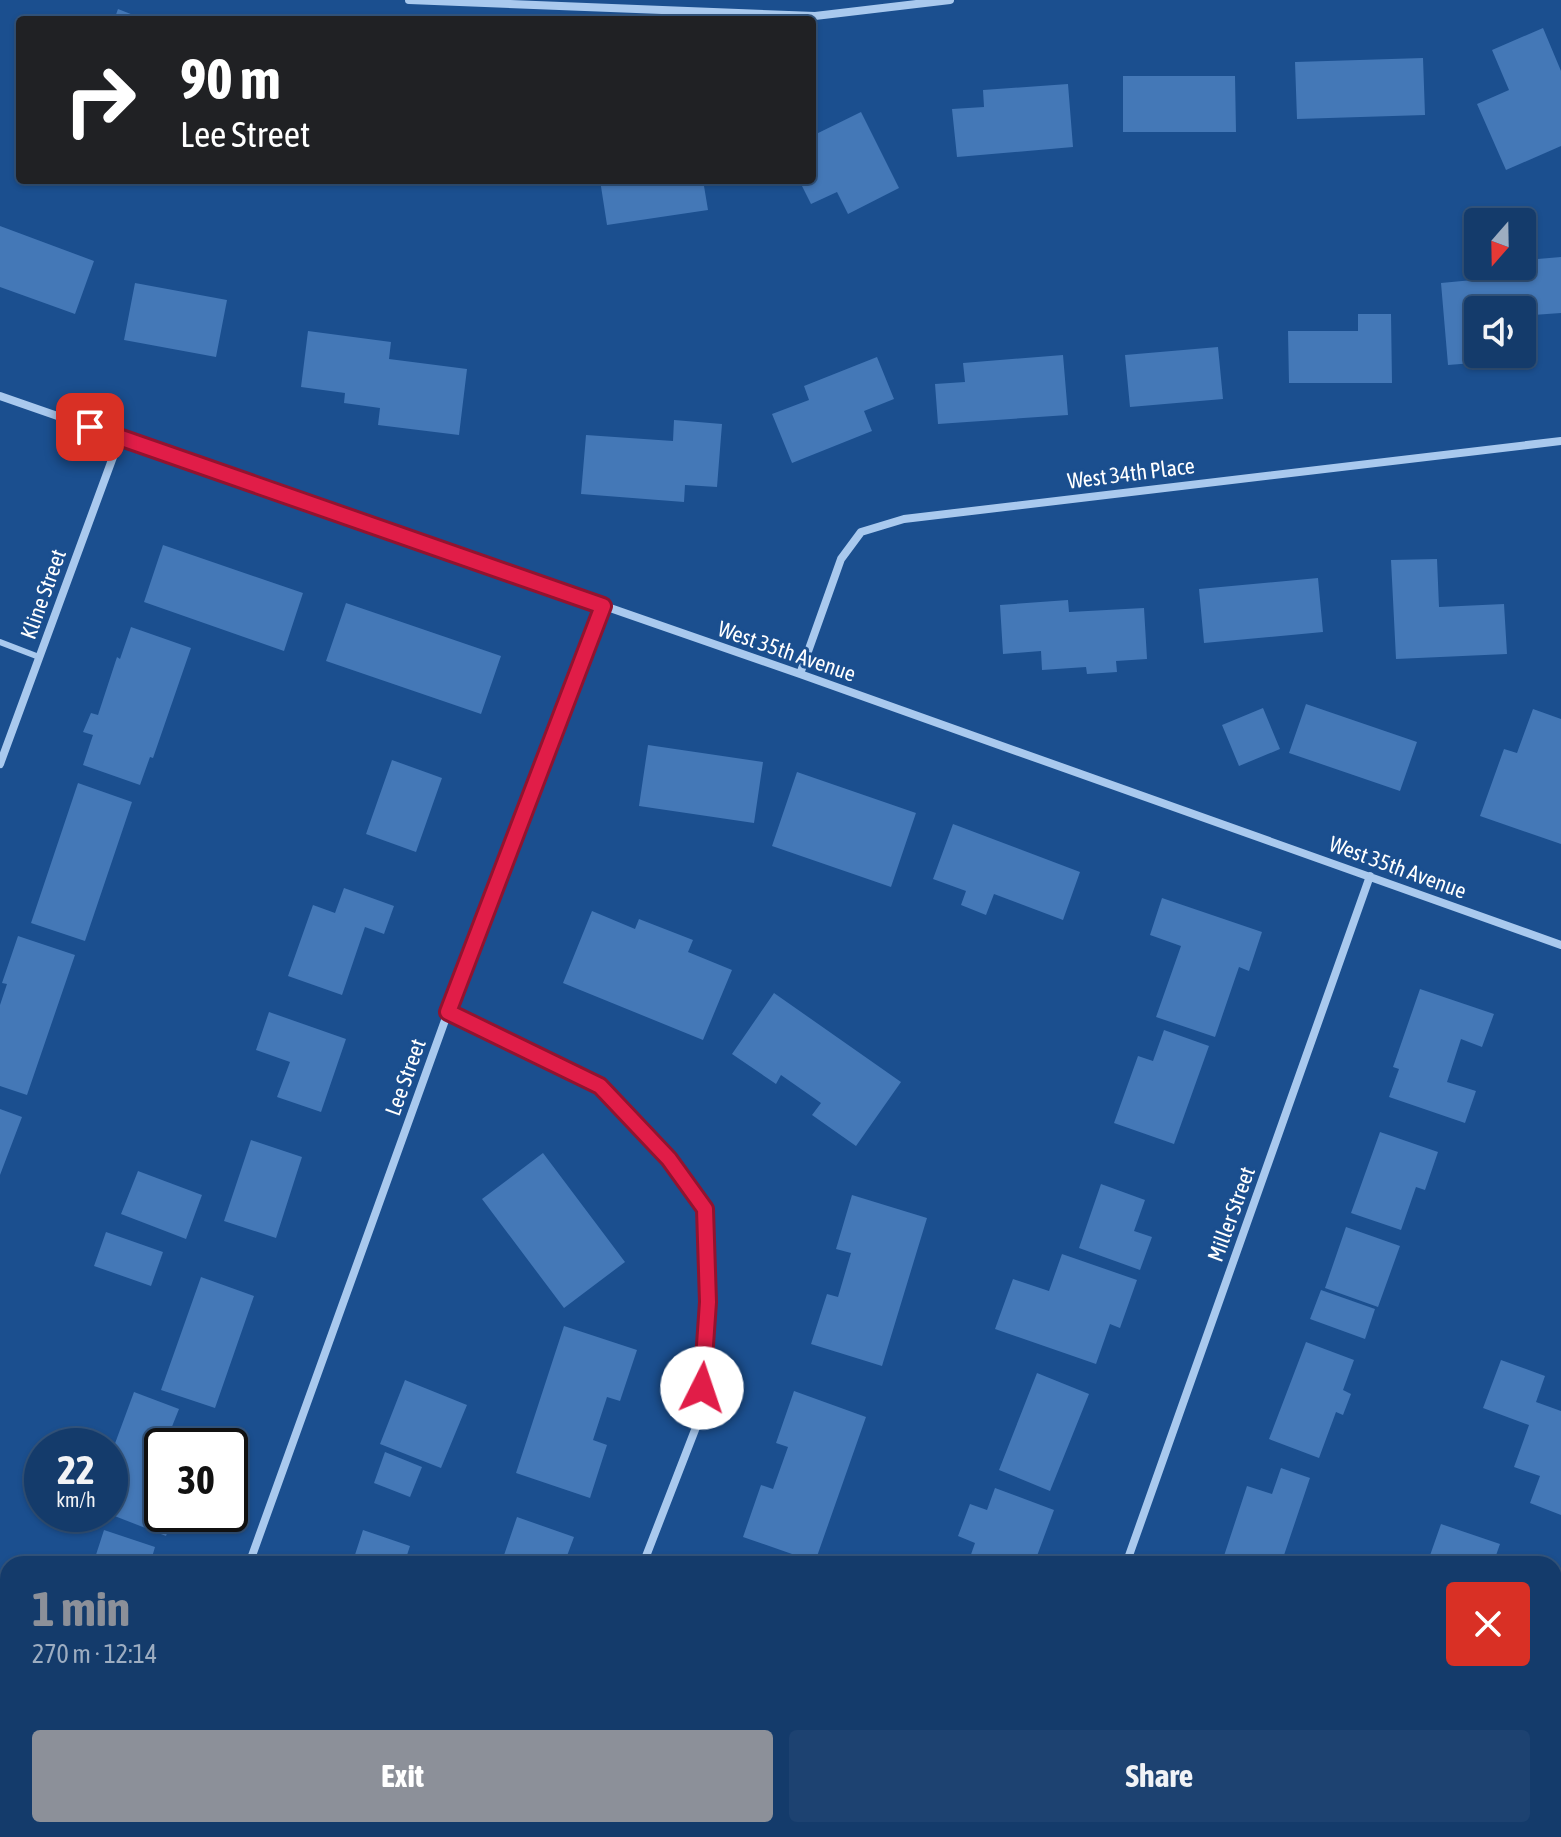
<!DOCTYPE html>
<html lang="en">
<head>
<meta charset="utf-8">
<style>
  :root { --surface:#143b6b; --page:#1d4271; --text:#f1f3f6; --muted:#9dadc1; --line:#33557e; --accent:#8c9099 }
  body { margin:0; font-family:"Asap Condensed",sans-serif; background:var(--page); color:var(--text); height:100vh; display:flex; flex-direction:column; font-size:30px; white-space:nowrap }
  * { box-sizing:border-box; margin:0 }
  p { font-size:26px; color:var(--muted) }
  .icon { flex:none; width:44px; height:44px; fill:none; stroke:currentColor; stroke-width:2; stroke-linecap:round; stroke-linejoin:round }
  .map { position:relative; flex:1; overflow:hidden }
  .side { position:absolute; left:0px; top:1556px; width:1562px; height:282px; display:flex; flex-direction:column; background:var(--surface); border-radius:24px 24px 0 0; box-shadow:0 2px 6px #0004,0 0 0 2px var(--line) }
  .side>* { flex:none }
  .banner { position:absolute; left:16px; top:16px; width:800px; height:168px; border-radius:8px; box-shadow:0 2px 6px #0004,0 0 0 2px var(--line); background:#202124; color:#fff; overflow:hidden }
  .needle { width:52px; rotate:200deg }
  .tools { position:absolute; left:1464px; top:208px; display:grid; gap:16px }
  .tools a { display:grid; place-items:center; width:72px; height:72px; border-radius:8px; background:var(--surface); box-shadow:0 2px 6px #0004,0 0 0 2px var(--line); font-size:40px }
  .speed { position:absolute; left:24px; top:1428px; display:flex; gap:16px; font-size:40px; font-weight:700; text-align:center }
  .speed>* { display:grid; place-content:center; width:104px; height:104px; border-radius:50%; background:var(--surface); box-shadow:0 2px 6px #0004,0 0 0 2px var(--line); line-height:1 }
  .speed small { font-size:20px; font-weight:400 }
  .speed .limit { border:4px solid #111; border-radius:12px; background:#fff; color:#111 }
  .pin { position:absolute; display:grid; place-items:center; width:68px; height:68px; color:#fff; margin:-34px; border-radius:16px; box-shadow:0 4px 12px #0006 }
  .me { position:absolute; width:88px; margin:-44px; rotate:4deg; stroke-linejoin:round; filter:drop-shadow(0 0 6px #0008) }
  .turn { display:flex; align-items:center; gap:28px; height:168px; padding:0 32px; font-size:36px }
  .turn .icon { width:104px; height:104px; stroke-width:2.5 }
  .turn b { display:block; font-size:56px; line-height:68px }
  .round { display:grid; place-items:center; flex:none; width:84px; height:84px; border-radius:8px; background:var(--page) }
  .overview { display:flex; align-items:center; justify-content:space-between; height:136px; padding:0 32px }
  h1 { font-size:48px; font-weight:700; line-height:60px; color:var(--accent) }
  .cta { display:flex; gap:16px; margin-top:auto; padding:16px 32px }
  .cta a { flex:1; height:92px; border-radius:8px; background:var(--accent); color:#fff; font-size:32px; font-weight:700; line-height:92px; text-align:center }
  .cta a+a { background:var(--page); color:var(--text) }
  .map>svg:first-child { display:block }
</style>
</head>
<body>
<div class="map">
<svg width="1561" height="1837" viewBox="0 0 1561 1837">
  <rect width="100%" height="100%" fill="#1b4f8f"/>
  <path fill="#4478b7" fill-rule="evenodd" d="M118,9L146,20H114Z
    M1543,28L1561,71V146L1506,170L1477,104L1509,90L1492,50Z
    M1423,58L1425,115L1297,119L1295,62Z
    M1123,76H1235L1236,132H1123Z
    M1068,84L1073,147L957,157L952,109L984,107L983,90Z
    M861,112L899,188L848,214L837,192L811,204L799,180H812V136Z
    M600,180H703L708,210L607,225Z
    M0,226L94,261L75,314L0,287Z
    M1561,257V313L1533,315L1536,358L1448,365L1441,283L1527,275L1526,260ZM1478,310H1522V354H1478Z
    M135,283L227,300L216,357L124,340Z
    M1358,314H1391L1392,383H1289L1288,331H1358Z
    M308,331L391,342L389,359L467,369L459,435L378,425L380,408L344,403L345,393L301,387Z
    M1218,347L1223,399L1130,407L1125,355Z
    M1063,355L1068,415L938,424L935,384L965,382L963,363Z
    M877,357L894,399L864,411L872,431L792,463L772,414L809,400L804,386Z
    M674,420L722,424L717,487L685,485L684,502L581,494L586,435L673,441Z
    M163,545L303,593L284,651L144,602Z
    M1437,559L1439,607L1504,604L1507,654L1396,659L1391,560Z
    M1318,578L1323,632L1204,643L1199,589Z
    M1068,600L1069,612L1144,608L1147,659L1116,661L1117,672L1087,674L1086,667L1042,670L1041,651L1003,654L1000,605Z
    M346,603L501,656L481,714L326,661Z
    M131,627L191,648L153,758L150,757L140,785L83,765L93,735L83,732L91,713L98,715L117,657L120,659Z
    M1306,704L1417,742L1400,791L1289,753Z
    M1263,708L1280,749L1239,766L1222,725Z
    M1533,709L1561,719V844L1480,816L1504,749L1517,753Z
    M648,745L763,762L754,823L639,806Z
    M392,760L442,778L416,852L366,834Z
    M797,772L916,813L891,887L772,846Z
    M78,783L132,802L85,941L31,923Z
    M953,824L1080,872L1063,920L994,894L986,915L961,905L966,891L933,879Z
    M344,888L394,906L384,934L365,927L342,995L288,976L313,905L335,913Z
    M1162,898L1262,932L1249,971L1239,967L1215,1037L1156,1017L1181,946L1150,935Z
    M592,911L635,929L639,919L693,940L688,952L732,970L703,1040L563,983Z
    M18,936L75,955L27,1095L0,1086V1005L7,984L2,983Z
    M1420,989L1494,1014L1482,1047L1461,1039L1447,1082L1476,1091L1465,1123L1389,1097L1399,1069L1393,1067Z
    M774,993L901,1082L856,1146L812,1115L821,1103L781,1075L776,1084L732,1054Z
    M269,1012L346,1039L321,1112L277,1097L290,1062L256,1050Z
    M1164,1030L1209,1046L1174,1144L1114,1123L1138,1056L1153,1061Z
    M0,1109L22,1117L0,1175Z
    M1380,1132L1438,1152L1425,1190L1416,1187L1401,1230L1351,1213Z
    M251,1140L302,1157L276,1238L224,1221Z
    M543,1153L625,1262L564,1308L482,1199Z
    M138,1171L202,1195L186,1239L121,1214Z
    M1101,1184L1145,1200L1134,1231L1152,1237L1140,1270L1079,1248Z
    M852,1195L927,1218L882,1366L811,1344L827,1294L838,1297L851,1253L836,1249Z
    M1346,1227L1400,1246L1378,1307L1325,1288Z
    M106,1232L163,1252L151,1286L94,1266Z
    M1062,1254L1137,1280L1120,1328L1110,1324L1096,1364L995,1329L1013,1279L1049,1291Z
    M201,1277L254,1296L215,1408L161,1390Z
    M1321,1290L1375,1309L1365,1339L1310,1319Z
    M564,1326L637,1350L620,1401L607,1397L593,1440L607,1445L590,1498L516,1473Z
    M1306,1342L1354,1360L1343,1390L1351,1394L1343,1415L1336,1412L1319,1458L1269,1439Z
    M1501,1360L1545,1376L1536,1402L1561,1411V1515L1530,1503L1540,1476L1514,1467L1529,1425L1483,1408Z
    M1037,1373L1089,1394L1050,1491L999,1470Z
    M405,1380L467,1405L441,1468L380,1444Z
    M794,1391L866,1417L815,1562L743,1537L761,1485L773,1489L788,1447L776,1443Z
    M134,1392L179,1409L167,1439L186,1446H162V1514H174L166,1536L112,1515L127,1474L110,1467V1457Z
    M385,1452L422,1467L410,1497L374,1483Z
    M1281,1468L1310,1478L1281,1564H1238L1223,1559L1247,1486L1272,1494Z
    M995,1488L1054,1510L1034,1564H953L955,1558L968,1563L975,1543L958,1536L970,1504L987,1510Z
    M517,1517L574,1537L564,1564H501Z
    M1441,1524L1500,1544L1493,1564H1427Z
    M104,1530L155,1547L150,1564H93Z
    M363,1530L410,1546L404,1564H352Z
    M257,1830H318L316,1837H254Z
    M405,1830H468L465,1837H402Z
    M638,1830H713L711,1837H635Z
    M886,1830H941L938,1837H906Z
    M1143,1830H1193L1192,1834L1198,1837H1140Z
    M1396,1830H1479L1476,1837H1414Z"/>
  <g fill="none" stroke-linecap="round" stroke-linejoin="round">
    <path stroke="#a9c9ee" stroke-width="6" d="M0,642L39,657
      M0,1826L8,1829
      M12,1830L31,1837"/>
    <path stroke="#a9c9ee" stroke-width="8" d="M409,0L815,16L950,0
      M0,396L800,674L1561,945
      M800,674L841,559L861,532L904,519L1561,441
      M0,764L120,438
      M448,1012L600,1086L669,1159L705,1209L708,1302L700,1417L643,1564
      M249,1564L448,1012L603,606
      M1126,1564L1370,876
      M150,1837L153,1830
      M544,1837L547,1830
      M1029,1837L1031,1830"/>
  </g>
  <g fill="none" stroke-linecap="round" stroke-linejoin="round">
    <defs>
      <path id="route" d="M90,427L603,606L448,1012L600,1086L669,1159L705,1209L708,1302L702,1388"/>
    </defs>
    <use href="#route" stroke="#92132f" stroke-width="20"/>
    <use href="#route" stroke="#e11d48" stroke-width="14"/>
  </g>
  <g text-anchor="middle" stroke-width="6" stroke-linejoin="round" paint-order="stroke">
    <g font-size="22" fill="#fff" stroke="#1b4f8f">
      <text transform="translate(1131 473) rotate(-7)" y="8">West 34th Place</text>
      <text transform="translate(43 594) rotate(-70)" y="8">Kline Street</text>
      <text transform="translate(787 651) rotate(19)" y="8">West 35th Avenue</text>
      <text transform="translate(1398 867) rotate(20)" y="8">West 35th Avenue</text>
      <text transform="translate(405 1077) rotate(-70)" y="8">Lee Street</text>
      <text transform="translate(1231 1214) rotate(-70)" y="8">Miller Street</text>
    </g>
  </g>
</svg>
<div class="tools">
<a><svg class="needle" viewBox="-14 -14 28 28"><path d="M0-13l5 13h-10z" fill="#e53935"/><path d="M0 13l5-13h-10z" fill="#9dadc1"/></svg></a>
<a><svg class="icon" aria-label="sound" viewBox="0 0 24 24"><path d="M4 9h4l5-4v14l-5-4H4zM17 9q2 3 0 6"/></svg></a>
</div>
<div class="speed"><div>22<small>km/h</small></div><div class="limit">30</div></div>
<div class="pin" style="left:90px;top:427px;background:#d93025"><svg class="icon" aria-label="arrive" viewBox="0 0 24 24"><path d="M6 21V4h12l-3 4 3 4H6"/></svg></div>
<svg class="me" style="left:702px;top:1388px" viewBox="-20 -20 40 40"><circle r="19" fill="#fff"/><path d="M0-13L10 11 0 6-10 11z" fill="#e11d48"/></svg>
<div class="banner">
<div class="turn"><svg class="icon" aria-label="right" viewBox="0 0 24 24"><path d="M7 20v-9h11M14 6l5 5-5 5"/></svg><div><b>90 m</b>Lee Street</div></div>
</div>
<section class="side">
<div class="overview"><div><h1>1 min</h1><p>270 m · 12:14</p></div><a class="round" style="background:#d93025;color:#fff"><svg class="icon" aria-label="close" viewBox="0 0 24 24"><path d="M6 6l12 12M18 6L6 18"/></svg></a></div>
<div class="cta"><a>Exit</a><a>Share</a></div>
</section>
</div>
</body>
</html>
